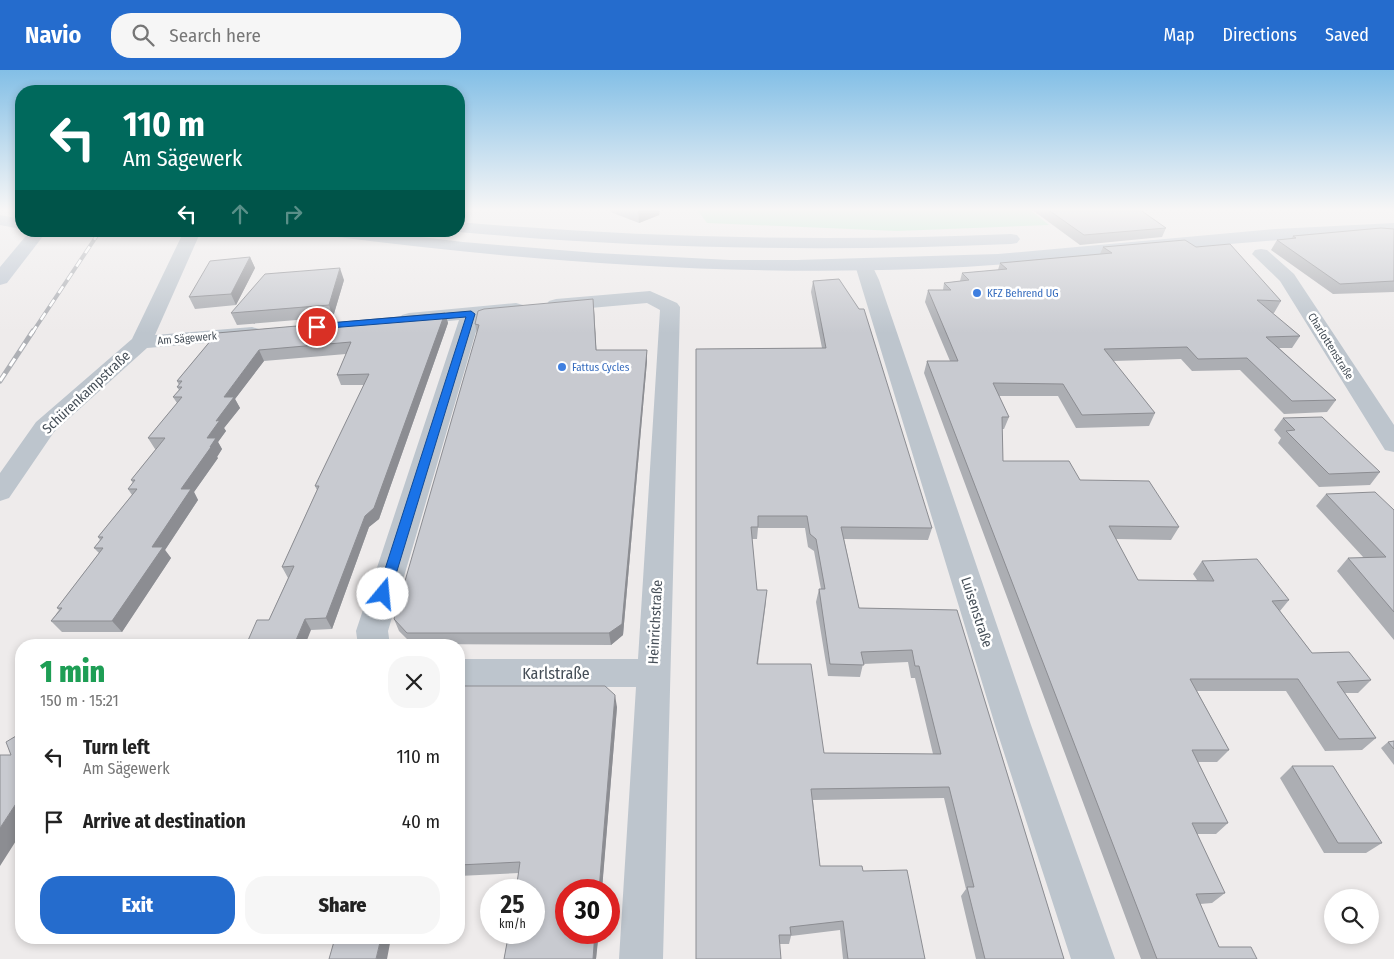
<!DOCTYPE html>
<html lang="en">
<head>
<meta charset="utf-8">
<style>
  :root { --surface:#fff; --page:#f6f6f6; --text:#222; --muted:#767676; --accent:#256ccd }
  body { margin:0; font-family:"Fira Sans Condensed",sans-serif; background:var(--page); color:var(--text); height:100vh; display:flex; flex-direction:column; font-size:19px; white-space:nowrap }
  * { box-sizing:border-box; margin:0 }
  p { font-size:16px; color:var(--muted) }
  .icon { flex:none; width:28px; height:28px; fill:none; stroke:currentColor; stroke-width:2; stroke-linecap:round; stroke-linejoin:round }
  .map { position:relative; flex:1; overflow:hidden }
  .panel { position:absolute; left:15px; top:569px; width:450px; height:305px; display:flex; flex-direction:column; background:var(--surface); border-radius:20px; box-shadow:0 2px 8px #0003 }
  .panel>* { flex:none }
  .banner { position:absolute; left:15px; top:15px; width:450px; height:152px; border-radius:20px; box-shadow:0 2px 8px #0003; background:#00695c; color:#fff; overflow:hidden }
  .fabs { position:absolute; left:1324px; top:819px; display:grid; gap:10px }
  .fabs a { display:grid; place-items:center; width:55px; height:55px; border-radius:50%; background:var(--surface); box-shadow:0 2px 8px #0003; font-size:25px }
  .speed { position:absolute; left:480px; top:809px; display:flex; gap:10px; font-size:25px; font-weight:700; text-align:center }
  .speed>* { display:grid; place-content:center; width:65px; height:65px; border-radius:50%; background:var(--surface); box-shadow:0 2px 8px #0003; line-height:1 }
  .speed small { font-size:12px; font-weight:400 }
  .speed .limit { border:8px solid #d22; background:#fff; color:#111 }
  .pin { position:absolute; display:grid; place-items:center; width:42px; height:42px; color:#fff; margin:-21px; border:2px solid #fff; border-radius:50%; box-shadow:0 1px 5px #0007 }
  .me { position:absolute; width:55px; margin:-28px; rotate:17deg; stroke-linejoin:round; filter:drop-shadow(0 0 4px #0008) }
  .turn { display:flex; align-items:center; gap:18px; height:105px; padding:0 25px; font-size:22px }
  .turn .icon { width:65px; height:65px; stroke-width:2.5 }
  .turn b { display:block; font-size:35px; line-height:42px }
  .lanes { display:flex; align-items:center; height:48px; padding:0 25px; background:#0003; justify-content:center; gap:25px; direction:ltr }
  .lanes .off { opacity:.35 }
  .round { display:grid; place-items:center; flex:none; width:52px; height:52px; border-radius:20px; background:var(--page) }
  .headline { display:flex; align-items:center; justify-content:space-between; height:85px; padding:0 25px }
  h1 { font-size:30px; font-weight:800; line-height:38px; color:#1e9e55 }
  .cta { display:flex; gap:10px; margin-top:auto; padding:10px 25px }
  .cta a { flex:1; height:58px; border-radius:20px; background:var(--accent); color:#fff; font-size:20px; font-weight:800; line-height:58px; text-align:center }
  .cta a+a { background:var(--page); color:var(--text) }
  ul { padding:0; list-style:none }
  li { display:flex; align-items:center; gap:15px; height:65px; padding:0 25px }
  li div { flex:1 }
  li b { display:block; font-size:19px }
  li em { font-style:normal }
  header { display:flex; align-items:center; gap:30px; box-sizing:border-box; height:70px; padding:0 25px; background:var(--accent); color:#fff }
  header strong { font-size:24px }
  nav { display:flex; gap:28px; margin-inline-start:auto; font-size:18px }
  .search { width:350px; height:45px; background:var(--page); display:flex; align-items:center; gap:12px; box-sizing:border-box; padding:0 18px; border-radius:20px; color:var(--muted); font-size:19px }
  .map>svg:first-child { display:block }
</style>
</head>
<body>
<header>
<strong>Navio</strong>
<div class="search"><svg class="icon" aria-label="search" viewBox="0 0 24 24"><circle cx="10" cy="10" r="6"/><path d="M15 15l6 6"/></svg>Search here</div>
<nav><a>Map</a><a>Directions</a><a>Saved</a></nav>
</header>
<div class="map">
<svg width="1394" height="889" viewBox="0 0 1394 889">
  <rect width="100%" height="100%" fill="#eeebeb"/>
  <path fill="#bbeace" d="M703,139H1029L1049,155L897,161L707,153L698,141Z"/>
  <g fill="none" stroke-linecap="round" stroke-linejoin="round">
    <path fill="#bdc5cd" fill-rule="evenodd" d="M184,161H201L155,265L252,257L259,259L262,263L259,267L252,269L147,278L54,362L9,428L0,431V403L36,352L132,269Z
      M1261,179L1267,180L1294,204L1394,355V382L1385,380L1280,211L1252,184L1255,180Z
      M864,190L870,191L879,210L1031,655L1115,889H1071L995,655L855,195L858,191Z
      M650,221L677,233L680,237L663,889H619L636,617H459V589H638L660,240L647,233L556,241L549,239L546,235L549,231L556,229Z
      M516,233L523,235L526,239L523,243L480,248L388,561L390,575H358L356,561L459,250L409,255L402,253L399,249L402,245L409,243Z"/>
    <path fill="#bdc6d1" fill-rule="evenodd" d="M0,145L21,149V159L0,155Z
      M459,152C642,168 827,172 1011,164L1017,165L1020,169L1017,173L1011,174C827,182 642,179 459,162L456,161H459Z
      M1394,153V163C1235,169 1077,193 918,199C720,206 525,191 329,166L323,165L321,161H371L463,172L596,183L730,190H797L998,184L1276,159Z
      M30,161H47L7,213L0,215V197Z"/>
    <defs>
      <path id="rail-far1" d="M32,263L100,161"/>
      <path id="rail" d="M0,311L33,261"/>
    </defs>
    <use href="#rail-far1" stroke="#aeb0b5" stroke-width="4"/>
    <use href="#rail" stroke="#aeb0b5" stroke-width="5"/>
    <use href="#rail-far1" stroke="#fff" stroke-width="2.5" stroke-dasharray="8" stroke-linecap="butt"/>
    <use href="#rail" stroke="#fff" stroke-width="3" stroke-dasharray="9" stroke-linecap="butt"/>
  </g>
  <path fill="#acaeb3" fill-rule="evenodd" d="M608,139H660L659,145L639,153L613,143Z
    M1031,139H1139L1166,158L1162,167L1080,175Z
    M1174,139H1193L1175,140Z
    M1394,159V222L1333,224L1271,180L1277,170L1291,169L1293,166Z
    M1103,177H1196L1281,231L1274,243H1272L1300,266L1292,278H1279L1336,330L1327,342L1284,344L1240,300L1192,301L1181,289L1113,291L1155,343L1149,356L1076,358L1058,326H999L1009,347L1004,359H1002L1003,391L1080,410L1179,457L1171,470L1116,469L1138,510H1197L1193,504L1202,491L1289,530L1280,541L1312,583L1371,610L1358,623H1345L1376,668L1362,680L1325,681L1286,621H1197L1229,680L1217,692H1198L1228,753L1216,764H1197L1225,823L1212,833L1200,834L1219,877L1257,889H1141L924,303L927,291H950L925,232L928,220H943L944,213L960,211L962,203L998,200L1000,193L1100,184Z
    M250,187L255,198L236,235L195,239L189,227Z
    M344,210L333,247L237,255L231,243Z
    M813,211L932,458L928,470L844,469L859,538L957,540L1064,889H976L961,826L966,819L944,728L813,730L820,796L863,801L925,889H843L840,860L791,866L789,874H780L696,279L822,278L811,222ZM758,458H805L808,477L814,481L821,519H819L816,532L828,606L860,607L863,594L908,592L911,608H915L933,684L824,683L758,594L766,532L757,520L752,469H757Z
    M594,240L596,280L647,291L623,565L611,575L412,574L399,561L394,549L477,264L475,254Z
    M445,243L448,253L379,449L369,457L332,559L311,560L269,550L288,508L282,497L317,420L315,416L364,315H341L337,305L346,284L264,291L235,329L240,338L224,358L226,361L218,372L222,379L217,387L218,388L194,422L198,430L165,480L171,488L122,562H62L51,551L59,540L57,538L99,483L94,478L100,470L98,467L132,425L128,419L133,413L131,410L156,379H155L148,368L177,333L173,327L179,320L177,317L179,315L177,311L217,263Z
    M1283,348L1380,402L1370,415L1319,417L1278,373L1281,368L1274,360Z
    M1326,424L1394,440V570L1337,501L1348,488H1364L1316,436Z
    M459,616L617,637L596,889H504L519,803L459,806Z
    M1394,671V695L1381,678L1388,672Z
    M1292,696L1382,773L1366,783H1324L1280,708Z"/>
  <path fill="#8c8d92" d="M638,139H660L659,145L639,153Z
    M250,187L255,198L236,235L231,224Z
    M340,198L344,210L333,247L329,235Z
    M593,229L594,240L597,291L596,280Z
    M445,243L448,253L379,449L369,457L332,559L326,548L365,446Z
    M259,280L264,291L235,329L240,338L224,358L226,361L218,372L222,379L217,387L218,388L194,422L198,430L165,480L171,488L122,562L112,551L152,477L216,351L224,327Z
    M647,280V291L623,565L611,575L609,563Z
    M305,549L311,560L305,575H294Z
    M615,625L617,637L602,820H599Z
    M21,726V763L0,796V758Z
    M595,862H599L596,889H593Z
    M381,868H391L387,889H376Z"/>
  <path fill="#c8cad0" stroke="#8c8d92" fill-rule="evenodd" d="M1047,139H1139L1166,158L1084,165Z
    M1381,158L1394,159V211L1340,214L1277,170L1296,168L1293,166Z
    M1185,170L1196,177L1230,174L1281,231L1257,230L1300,266L1266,267L1336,330L1292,331L1247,288L1198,289L1187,277L1104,279L1155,343L1082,345L1063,314L993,313L1009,347H1002L1003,391H1069L1080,410L1149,411L1179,457L1109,456L1138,510L1214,511L1202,491L1257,489L1289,530L1272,531L1312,583L1349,582L1371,610L1337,612L1376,668L1339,669L1298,609H1190L1229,680H1192L1228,753H1192L1225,823L1196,824L1219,877H1251L1257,889H1157L927,291H958L928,220H951L944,213L969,210L962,203L1007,199L1000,193L1112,183L1103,177Z
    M250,187L231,224L189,227L210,191Z
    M340,198L329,235L231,243L265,204Z
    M839,209L859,239H864L932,458L841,457L859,538L957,540L1064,889H985L967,817H974L949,717L811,719L820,796H862L863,801L907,800L925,889H848L843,851L790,857L791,865H779L781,889H696V279L826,278L813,211ZM758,446H807L810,464L816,469L825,519H819L830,594L864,595L861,582L912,580L915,596H919L941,684L824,683L811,594H757L767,520H757L751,457H758Z
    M593,229L596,280H647L622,554L609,563H407L394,549L479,255L475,254L478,241L484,239Z
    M445,243L374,438L365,446L326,548L305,549L294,575H246L257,550H269L294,496L282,497L319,416H315L369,304L337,305L351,272L259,280L224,327H234L216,351L220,350L207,368H216L210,377H211L181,419H191L152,477H163L112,551H51L62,538H57L103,478H94L103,467H98L137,419H128L135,410H131L165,368H148L182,327H173L182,317H177L182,311H177L217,263Z
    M1322,347L1380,402L1329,404L1286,361L1295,360L1283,348Z
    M1375,422L1394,440V542L1348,488L1386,487L1326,424Z
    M459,616H605L615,625L599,820H566V862H595L593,889H504L509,862H534V820H516L520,792L459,795Z
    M21,663V726L0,758V685H11L6,672Z
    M1394,671V679L1388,672Z
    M1292,696H1333L1382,773H1338Z
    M335,868H381L376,889H329Z"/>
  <linearGradient id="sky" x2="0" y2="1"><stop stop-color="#83bfe6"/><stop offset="0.53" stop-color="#f7f6f6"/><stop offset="1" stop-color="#f7f6f6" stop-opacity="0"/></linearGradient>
  <rect width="1394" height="263" fill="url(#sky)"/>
  <path fill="#1a73e8" stroke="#114b97" d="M471,241L475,244L390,524L388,527H379L377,524L466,247L317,259L313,257L317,254Z"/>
  <g fill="#3f7fe0" stroke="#fff" stroke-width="2">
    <circle cx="977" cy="223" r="5"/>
    <circle cx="562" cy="297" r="5"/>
  </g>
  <g text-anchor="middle" stroke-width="5" stroke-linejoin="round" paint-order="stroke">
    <g font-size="11" fill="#366cbe" stroke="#fff" text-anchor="start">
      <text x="987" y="227">KFZ Behrend UG</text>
      <text x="572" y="301">Fattus Cycles</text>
    </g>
    <g font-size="11" fill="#454e57" stroke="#fff">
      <text transform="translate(187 268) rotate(-5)" y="4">Am Sägewerk</text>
      <text transform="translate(1331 276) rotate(58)" y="4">Charlottenstraße</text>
    </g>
    <g font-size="14" fill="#454e57" stroke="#fff">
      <text transform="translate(86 322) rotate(-43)" y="5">Schürenkampstraße</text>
      <text transform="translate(977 542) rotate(72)" y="5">Luisenstraße</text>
      <text transform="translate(655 552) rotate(-87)" y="5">Heinrichstraße</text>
    </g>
    <g font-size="16" fill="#454e57" stroke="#fff">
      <text x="556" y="609">Karlstraße</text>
    </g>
  </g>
</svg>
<div class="fabs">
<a><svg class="icon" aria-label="search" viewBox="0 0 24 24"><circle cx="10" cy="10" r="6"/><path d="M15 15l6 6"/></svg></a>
</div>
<div class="speed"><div>25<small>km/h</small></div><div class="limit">30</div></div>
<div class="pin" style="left:317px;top:257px;background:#d93025"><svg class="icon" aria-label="arrive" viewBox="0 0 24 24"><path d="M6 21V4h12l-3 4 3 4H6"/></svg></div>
<svg class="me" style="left:383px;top:524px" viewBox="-20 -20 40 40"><circle r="19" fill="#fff"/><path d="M0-13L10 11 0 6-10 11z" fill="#1a73e8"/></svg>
<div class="banner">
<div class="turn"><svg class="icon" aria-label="left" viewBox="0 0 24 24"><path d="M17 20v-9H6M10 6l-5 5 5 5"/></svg><div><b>110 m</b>Am Sägewerk</div></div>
<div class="lanes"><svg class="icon" aria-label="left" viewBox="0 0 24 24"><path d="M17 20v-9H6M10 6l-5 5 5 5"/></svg><svg class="icon off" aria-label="ahead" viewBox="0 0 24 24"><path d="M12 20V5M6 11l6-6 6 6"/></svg><svg class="icon off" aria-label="right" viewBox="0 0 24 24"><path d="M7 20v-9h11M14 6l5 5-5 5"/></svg></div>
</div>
<section class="panel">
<div class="headline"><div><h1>1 min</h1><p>150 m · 15:21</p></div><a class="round"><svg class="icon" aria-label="close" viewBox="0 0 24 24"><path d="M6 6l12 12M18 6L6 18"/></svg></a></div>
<ul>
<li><svg class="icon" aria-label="left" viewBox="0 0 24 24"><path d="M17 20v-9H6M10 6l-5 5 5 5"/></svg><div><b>Turn left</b><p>Am Sägewerk</p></div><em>110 m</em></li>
<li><svg class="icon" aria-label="arrive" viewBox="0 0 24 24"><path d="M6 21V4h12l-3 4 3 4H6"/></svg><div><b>Arrive at destination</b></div><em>40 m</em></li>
</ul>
<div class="cta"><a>Exit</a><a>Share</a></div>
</section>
</div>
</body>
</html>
